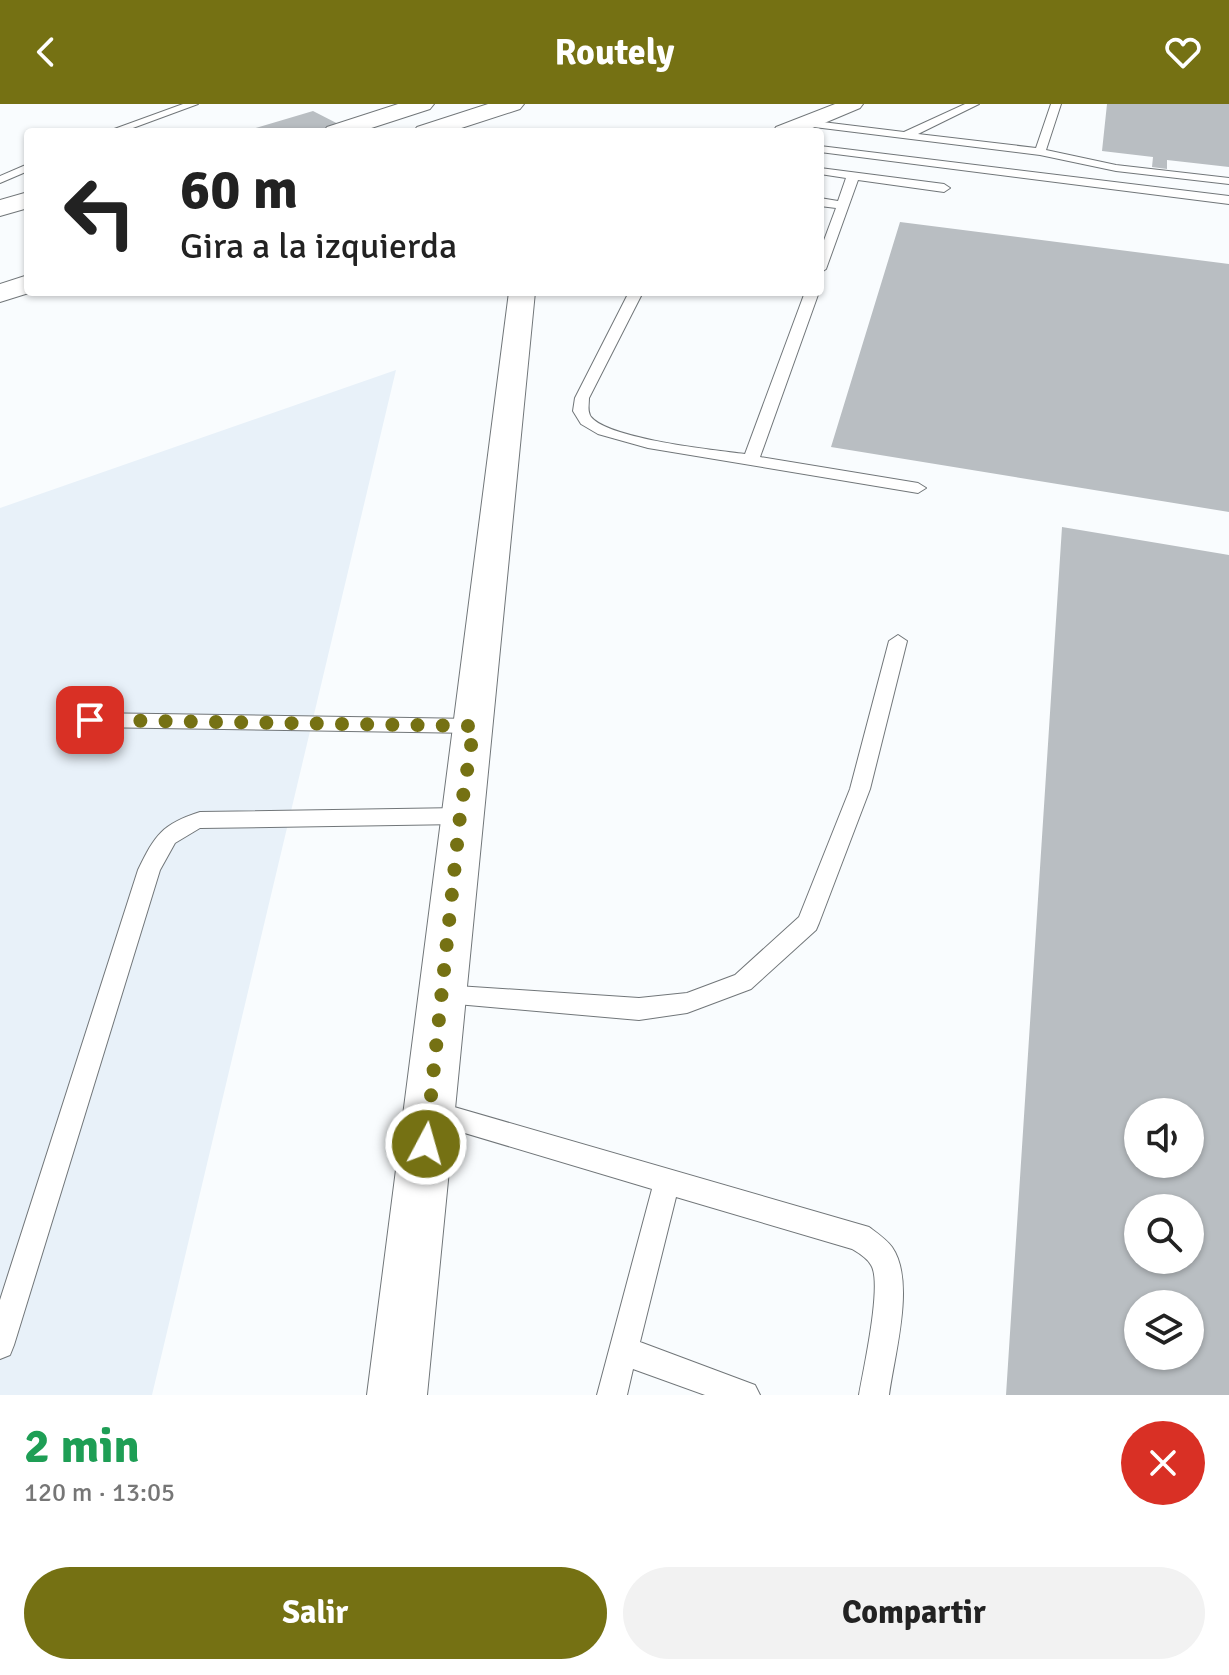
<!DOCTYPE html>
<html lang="es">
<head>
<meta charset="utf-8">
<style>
  :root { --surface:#fff; --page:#f2f2f2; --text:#222; --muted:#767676; --accent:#757113 }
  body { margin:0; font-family:Signika,sans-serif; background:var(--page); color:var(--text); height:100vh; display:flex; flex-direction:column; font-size:30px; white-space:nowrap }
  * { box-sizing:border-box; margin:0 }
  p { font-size:26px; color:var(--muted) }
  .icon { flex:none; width:44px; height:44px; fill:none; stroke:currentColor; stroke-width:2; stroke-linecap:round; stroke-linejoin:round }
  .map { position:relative; height:1291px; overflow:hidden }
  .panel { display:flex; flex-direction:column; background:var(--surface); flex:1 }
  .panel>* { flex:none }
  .hud { position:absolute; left:24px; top:24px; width:800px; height:168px; border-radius:8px; box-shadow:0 2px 6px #0004; background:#fff; color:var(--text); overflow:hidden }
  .tools { position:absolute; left:1124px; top:994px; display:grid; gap:16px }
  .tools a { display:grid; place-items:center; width:80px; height:80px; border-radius:50%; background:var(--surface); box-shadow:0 2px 6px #0004; font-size:40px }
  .pin { position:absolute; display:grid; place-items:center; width:68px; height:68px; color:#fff; margin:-34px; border-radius:16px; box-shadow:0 4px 12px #0006 }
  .me { position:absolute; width:88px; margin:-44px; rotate:6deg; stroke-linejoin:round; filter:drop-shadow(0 0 6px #0008) }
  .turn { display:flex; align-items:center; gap:28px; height:168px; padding:0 24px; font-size:36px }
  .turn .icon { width:104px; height:104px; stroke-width:2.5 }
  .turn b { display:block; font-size:56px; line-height:68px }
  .round { display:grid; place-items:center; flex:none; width:84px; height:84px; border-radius:42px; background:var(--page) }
  .headline { display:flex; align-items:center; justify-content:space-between; height:136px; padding:0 24px }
  h1 { font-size:48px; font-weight:800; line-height:60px; color:#1e9e55 }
  .button { display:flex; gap:16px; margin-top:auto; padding:16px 24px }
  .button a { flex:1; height:92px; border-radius:48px; background:var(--accent); color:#fff; font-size:32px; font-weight:800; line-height:92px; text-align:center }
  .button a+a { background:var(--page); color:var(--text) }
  header { display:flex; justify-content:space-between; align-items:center; height:104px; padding:0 24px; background:var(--accent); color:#fff; font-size:36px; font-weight:800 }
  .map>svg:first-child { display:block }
</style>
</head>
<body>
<header><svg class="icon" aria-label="back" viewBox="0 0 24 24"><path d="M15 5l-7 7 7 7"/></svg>Routely<svg class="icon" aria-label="heart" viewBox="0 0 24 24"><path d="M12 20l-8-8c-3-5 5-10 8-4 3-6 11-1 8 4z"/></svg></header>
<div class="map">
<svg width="1229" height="1291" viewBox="0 0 1229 1291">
  <rect width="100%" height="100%" fill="#f9fcfe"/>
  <path fill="#e8f1f9" d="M396,266L152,1291H0V404Z"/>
  <path fill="#b9bec2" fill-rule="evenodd" d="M1107,0H1229V63L1167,56V65L1152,63L1153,53L1102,47Z
    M313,7L354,28H246V27Z
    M900,118L1229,160V408L831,343Z
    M1062,423L1229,451V1291H1006ZM1138,1008H1190V1060H1138ZM1138,1104H1190V1156H1138ZM1138,1200H1190V1252H1138Z"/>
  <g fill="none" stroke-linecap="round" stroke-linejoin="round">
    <defs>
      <path id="service" d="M183,0H198L122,28H106Z
        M965,0H979L918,30L1036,44L1051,0H1061L1046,46L1116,61L1229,74V80L1116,67L1040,51L806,22L801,19L806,16L904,28Z
        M820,42L1229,92V100L820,48Z
        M28,60V67L0,79V72Z
        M820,64L944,80L950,84L944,88L858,76L826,165L820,169V147L836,104L820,102V94L838,97L846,74L820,70Z
        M629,188H643L589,294C589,301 587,307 591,313C609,335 714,346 745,350L805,188H819L760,353L918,379L926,384L918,389L648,344L598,330L581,320L573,307L575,294Z
        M898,531L907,537L870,685L819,819L816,826L751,885L687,909L639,916L434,898L430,891L434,884L442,881L639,894L687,889L735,871L799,813L850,685L889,537Z
        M90,609L474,615L481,617L484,622L481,627L474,629L90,623L80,616Z
        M460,704L467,706L470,712L467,718L460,720L200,724L175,739L160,766L14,1241L10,1251L0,1255V1196L138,766C155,731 162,720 200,708Z
        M430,996L869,1123C877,1129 886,1135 892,1143C916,1177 894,1252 889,1291H859C863,1267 883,1179 871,1161C867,1154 859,1149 852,1145L676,1093L640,1238L755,1281L760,1291H705L633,1265L627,1291H597L652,1085L421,1016L417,1008L421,1000Z"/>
      <path id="minor" d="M835,0H863L860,4L803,28H773L776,23Z
        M509,188H535L427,1291H367Z"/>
      <path id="motorway" d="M398,0H434L430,5L359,28H323L327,23Z
        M488,0H524L520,5L449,28H413L417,23Z
        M28,88V104L0,112V96Z
        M28,171V188H32L0,198V180Z"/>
    </defs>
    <use href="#service" stroke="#717679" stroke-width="2"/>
    <use href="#minor" stroke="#717679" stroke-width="2"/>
    <use href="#motorway" stroke="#717679" stroke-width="2"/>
    <use href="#service" fill="#fff" fill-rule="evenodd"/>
    <use href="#minor" fill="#fff" fill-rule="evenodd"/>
    <use href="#motorway" fill="#fff" fill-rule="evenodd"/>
  </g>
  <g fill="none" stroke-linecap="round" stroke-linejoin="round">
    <path stroke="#757113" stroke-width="14" stroke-dasharray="0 25.2" d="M90,616L474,622L460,712L426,1040"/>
  </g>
</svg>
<div class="tools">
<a><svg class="icon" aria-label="sound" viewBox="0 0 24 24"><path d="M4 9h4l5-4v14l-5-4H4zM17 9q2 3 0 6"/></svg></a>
<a><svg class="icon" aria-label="search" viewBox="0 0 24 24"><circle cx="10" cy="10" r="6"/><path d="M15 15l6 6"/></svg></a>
<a><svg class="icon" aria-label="layers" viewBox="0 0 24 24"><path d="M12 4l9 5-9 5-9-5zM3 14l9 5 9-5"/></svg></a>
</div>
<div class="pin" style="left:90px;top:616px;background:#d93025"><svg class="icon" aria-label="arrive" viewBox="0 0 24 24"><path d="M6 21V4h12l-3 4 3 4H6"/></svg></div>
<svg class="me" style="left:426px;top:1040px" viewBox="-20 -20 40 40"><circle r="17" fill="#757113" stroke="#fff" stroke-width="3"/><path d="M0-11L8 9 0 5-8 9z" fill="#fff"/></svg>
<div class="hud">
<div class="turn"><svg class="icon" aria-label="left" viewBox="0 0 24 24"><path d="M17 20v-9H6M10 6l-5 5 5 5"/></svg><div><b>60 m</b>Gira a la izquierda</div></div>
</div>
</div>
<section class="panel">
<div class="headline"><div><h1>2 min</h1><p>120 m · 13:05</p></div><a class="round" style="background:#d93025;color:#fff"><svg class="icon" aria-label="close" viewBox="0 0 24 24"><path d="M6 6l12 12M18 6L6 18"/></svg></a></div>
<div class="button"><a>Salir</a><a>Compartir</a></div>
</section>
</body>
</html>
